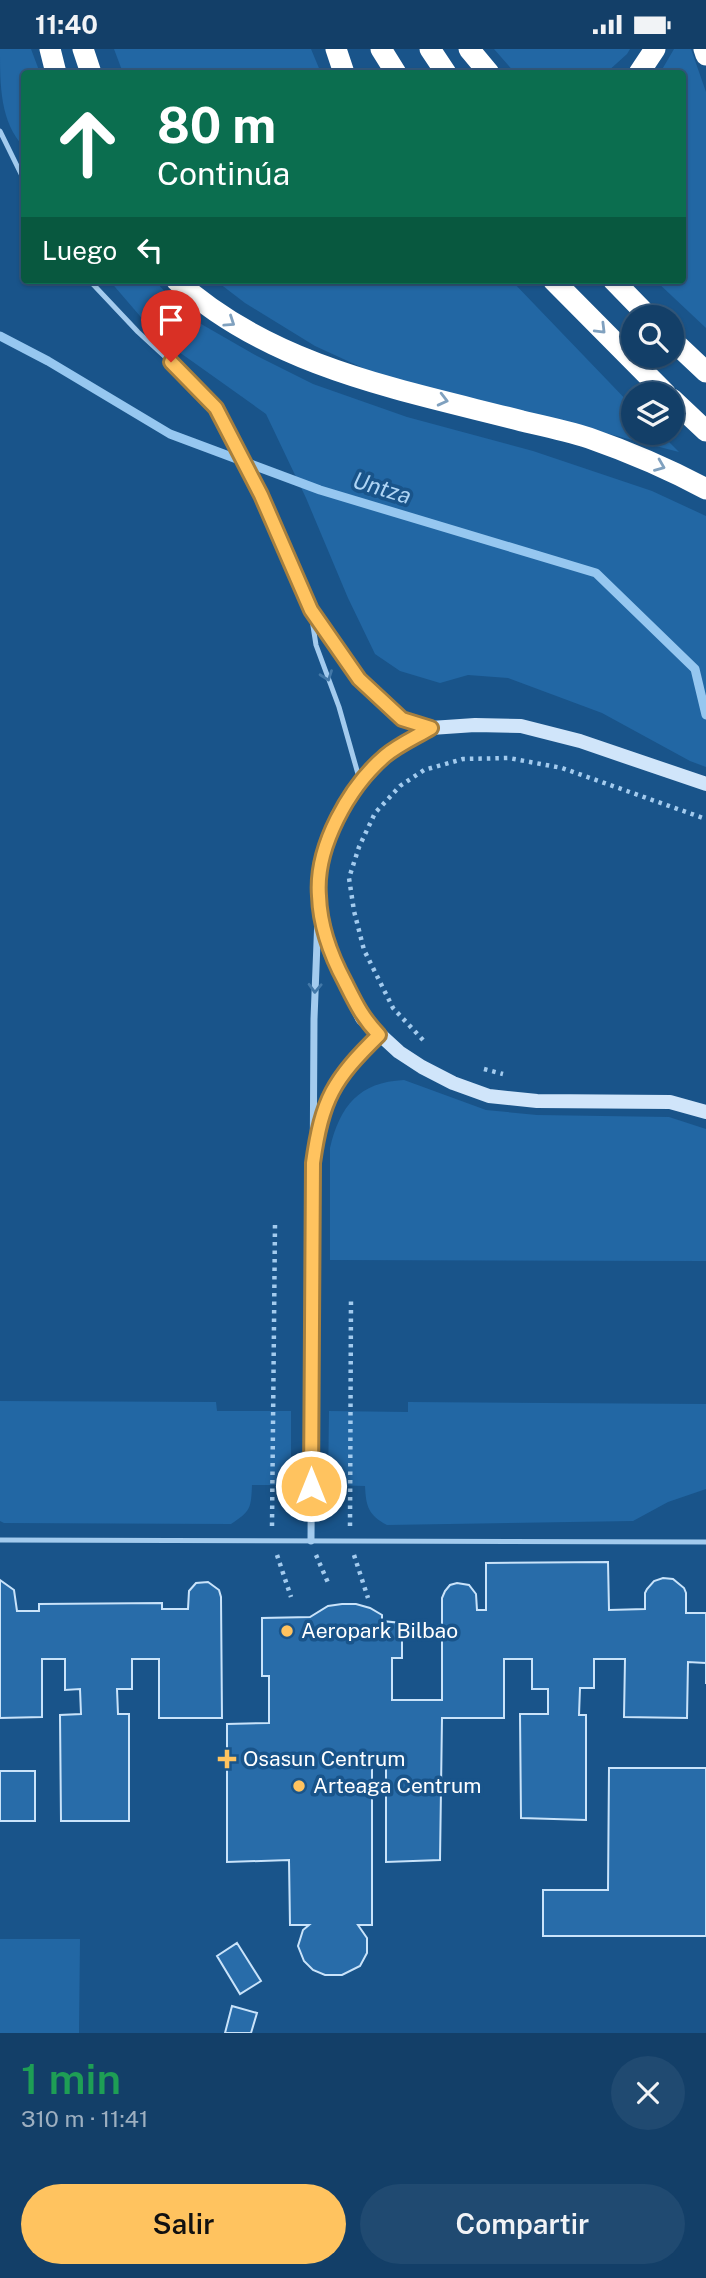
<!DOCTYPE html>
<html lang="es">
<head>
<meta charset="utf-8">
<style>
  :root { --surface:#133f68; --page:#204a71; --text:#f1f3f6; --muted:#9dafc0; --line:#32587c; --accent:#ffc35f }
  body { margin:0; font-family:"Public Sans",sans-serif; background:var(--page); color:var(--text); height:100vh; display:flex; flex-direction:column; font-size:26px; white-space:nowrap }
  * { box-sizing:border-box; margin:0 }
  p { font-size:23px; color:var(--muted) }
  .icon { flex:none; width:38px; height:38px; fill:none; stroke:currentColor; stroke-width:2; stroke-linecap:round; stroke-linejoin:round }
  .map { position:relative; height:1984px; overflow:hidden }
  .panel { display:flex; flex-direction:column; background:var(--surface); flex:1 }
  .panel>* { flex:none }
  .top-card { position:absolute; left:21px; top:21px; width:665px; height:214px; border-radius:7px; box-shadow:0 2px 5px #0004,0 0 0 2px var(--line); background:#0b6e4f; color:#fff; overflow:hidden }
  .tools { position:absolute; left:621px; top:256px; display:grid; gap:14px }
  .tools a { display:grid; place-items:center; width:63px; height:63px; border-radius:50%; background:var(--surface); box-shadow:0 2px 5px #0004,0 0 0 2px var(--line); font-size:35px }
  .pin { position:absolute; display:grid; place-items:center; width:60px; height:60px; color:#fff; margin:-72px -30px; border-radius:50% 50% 50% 0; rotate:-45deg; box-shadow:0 0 7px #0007 }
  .pin .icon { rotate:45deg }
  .me { position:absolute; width:77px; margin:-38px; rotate:0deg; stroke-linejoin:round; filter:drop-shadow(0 0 5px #0008) }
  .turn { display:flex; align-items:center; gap:24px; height:147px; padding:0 21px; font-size:32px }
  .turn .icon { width:91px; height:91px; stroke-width:2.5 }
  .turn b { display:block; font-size:49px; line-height:60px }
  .then { display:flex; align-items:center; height:66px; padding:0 21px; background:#0003; gap:14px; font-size:26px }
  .round { display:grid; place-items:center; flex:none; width:74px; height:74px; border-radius:37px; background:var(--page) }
  .headline { display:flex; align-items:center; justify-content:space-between; height:119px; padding:0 21px }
  h1 { font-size:42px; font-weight:600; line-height:52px; color:#1e9e55 }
  .primary-button { display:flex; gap:14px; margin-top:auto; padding:14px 21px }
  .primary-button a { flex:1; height:80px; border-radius:42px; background:var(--accent); color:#111; font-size:28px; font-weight:600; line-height:80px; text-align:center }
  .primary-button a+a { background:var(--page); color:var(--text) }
  .status { display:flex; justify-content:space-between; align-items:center; height:49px; padding:0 35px; background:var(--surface); direction:ltr }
  .status svg { height:19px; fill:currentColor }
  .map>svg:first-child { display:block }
</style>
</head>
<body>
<div class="status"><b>11:40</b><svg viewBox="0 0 49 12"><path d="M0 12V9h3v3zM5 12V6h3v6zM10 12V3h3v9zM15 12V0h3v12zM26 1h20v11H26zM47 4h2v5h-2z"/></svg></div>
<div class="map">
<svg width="706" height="1984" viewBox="0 0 706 1984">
  <rect width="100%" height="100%" fill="#19548a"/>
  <path fill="#2267a4" d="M0,0H31L40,24H24V98C0,73 0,36 0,0Z
    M114,0H311L321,24H123Z
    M494,0H630L627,5L606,24H515Z
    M674,0H691L706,43V279L655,231H682V24H660Z
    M109,231H154L189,268L257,307L313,335L407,368L533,402L652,442L706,467V718L690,712L602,664L508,629L468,626L440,634L400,622L375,605L348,549L306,449L266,365L158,288Z
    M215,231H511L633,358L634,383H659L679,403L376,325L315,297L245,254Z
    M404,1031L486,1061L537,1066L669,1068L706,1080V1212L330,1211V1099C340,1057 359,1033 404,1031Z
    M0,1352L216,1353L217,1362H291V1436H252C251,1459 251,1462 231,1475L4,1474L0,1472Z
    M408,1353L706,1355V1440L668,1453L633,1472L387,1476C368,1466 366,1457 365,1437L328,1436L329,1362L408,1363Z
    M0,1890H80L79,1984H0Z"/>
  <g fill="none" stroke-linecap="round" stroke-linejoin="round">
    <path stroke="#96c7f0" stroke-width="9" d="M0,287L48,312L170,385L320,441L596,524L695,620L706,666"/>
  </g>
  <path fill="#286ca9" stroke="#c9e3fa" stroke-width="2" d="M608,1513L609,1561L645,1560V1544L647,1540L654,1532L663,1529L673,1530L684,1539L686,1544V1564H706V1635V1614L688,1613L687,1669L624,1668L625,1610H594V1639H580L579,1666H586V1771L521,1769L520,1665H548V1640H532V1610H504V1669H442L440,1811L386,1813V1704H372V1876H358L367,1889V1904L360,1917L342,1926H325L313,1921L304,1912L298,1897L303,1881L309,1876H290L289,1811L227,1813V1675L269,1674V1627H262V1569L310,1568L328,1557L342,1555H356L370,1559L382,1566V1572L402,1574V1609H392V1651H442V1549L445,1542L450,1536L457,1534L469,1536L476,1545L477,1561H486V1514Z
    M0,1531L14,1541L17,1562H39V1555L162,1554V1560H188L189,1542L196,1534L208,1533L219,1541L221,1548L222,1669H159V1610H132V1640H117L118,1665H129V1772H61L60,1666L81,1665L80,1640L65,1641V1610H42V1668L0,1669Z
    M609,1719H706V1887H543V1841H608Z
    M0,1722H35V1772H0Z
    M237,1894L261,1932L240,1945L217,1907Z
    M232,1957L257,1964L251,1984H225Z"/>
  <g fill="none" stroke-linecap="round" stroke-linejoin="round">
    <path stroke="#a3cbee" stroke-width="4.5" stroke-dasharray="3.5 5" stroke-linecap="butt" d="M423,991L393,959L364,901L354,862L349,829L359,798L375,764L400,737L424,721L463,710L509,709L562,719L706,770
      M484,1020L503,1025
      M272,1477L275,1175
      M350,1477L351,1248
      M277,1506L291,1548
      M316,1506L329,1536
      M354,1506L368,1549"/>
    <path stroke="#a3cbee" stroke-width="5" d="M0,82L24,131
      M89,231L138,283L187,328L216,359L261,445L311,561L359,630L402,670L428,678
      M311,564L316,596L339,658L360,732
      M0,1491L706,1493"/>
    <path stroke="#a3cbee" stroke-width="7" d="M317,1089C323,1045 349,1016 379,986
      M311,1492L314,970L318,868"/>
    <path stroke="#d0e5fa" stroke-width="14" d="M706,735L580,692L521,677L475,676L431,679L387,706L360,734L337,767L323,807L318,846L330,904L362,969L399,1003L422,1018L453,1034L489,1047L537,1052L670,1053L706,1063"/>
    <path stroke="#fff" stroke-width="21" d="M50,0L56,24
      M83,0L91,24
      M336,0L344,24
      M381,0L396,24
      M430,0L446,24
      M469,0L489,24
      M704,0L706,6
      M639,24L655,0
      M176,231C271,318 402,341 522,372C544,377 568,382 589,389C629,403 669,420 706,440
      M553,231L666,345
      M613,231L649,268
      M672,291L706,323
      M672,350L706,382"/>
  </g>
  <defs><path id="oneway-chevron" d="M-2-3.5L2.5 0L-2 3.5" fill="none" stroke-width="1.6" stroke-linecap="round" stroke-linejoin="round" transform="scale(1.75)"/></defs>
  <g stroke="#80a1bf">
    <use href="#oneway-chevron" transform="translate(230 273) rotate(34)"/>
    <use href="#oneway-chevron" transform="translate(601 280) rotate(45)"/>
    <use href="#oneway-chevron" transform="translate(443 351) rotate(14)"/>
    <use href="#oneway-chevron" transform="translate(660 417) rotate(22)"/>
  </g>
  <g stroke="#4278a8">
    <use href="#oneway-chevron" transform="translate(327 627) rotate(70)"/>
    <use href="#oneway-chevron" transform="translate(315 939) rotate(92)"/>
  </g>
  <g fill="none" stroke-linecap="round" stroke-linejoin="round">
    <defs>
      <path id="route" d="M171,313L216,359L261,446L311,561L359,630L402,670L431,679C416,688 398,696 385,707C349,738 315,798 319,847C320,877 331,907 345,933C356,955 362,968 379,986C333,1031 322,1050 313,1114L311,1437"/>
    </defs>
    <use href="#route" stroke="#a67f3e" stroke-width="18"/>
    <use href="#route" stroke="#ffc35f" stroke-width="12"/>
  </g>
  <g fill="#ffc35f" stroke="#19548a" stroke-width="2.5">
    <circle cx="287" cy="1582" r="7"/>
    <path d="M223.5 1699.5h7v7h7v7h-7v7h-7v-7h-7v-7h7z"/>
    <circle cx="299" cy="1737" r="7"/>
  </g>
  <g text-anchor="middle" stroke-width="7" stroke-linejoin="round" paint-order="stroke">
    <g font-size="21" fill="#fff" stroke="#19548a" text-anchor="start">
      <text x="301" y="1589">Aeropark Bilbao</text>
      <text x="243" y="1717">Osasun Centrum</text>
      <text x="313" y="1744">Arteaga Centrum</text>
    </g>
    <g font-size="23" font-style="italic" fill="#afd5f5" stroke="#19548a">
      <text transform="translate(382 439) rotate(17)" y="8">Untza</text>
    </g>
  </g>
</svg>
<div class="tools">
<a><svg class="icon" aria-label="search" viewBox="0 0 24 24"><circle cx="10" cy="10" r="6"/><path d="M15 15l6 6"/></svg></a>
<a><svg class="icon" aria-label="layers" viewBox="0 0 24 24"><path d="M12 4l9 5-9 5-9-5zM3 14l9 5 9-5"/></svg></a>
</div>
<div class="pin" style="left:171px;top:313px;background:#d93025"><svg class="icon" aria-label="arrive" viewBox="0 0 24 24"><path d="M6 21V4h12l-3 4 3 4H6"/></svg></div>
<svg class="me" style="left:311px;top:1437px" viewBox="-20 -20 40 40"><circle r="17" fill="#ffc35f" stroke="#fff" stroke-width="3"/><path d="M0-11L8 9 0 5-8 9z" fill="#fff"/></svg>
<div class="top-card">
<div class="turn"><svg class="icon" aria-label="ahead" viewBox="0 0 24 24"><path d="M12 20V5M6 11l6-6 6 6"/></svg><div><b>80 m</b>Continúa</div></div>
<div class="then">Luego<svg class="icon" aria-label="left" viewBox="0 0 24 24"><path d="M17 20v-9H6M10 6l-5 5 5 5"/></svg></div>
</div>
</div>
<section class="panel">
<div class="headline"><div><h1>1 min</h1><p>310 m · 11:41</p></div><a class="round"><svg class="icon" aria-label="close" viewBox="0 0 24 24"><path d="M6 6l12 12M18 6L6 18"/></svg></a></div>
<div class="primary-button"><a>Salir</a><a>Compartir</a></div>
</section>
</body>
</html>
